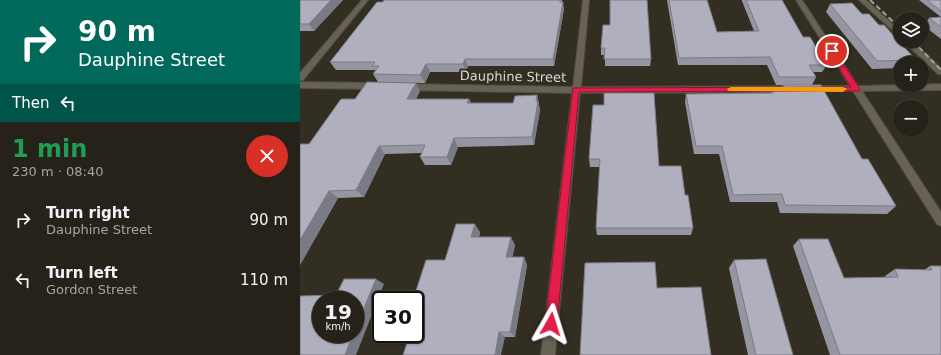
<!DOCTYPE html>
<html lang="en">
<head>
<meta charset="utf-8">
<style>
  :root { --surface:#26221a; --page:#2e2a23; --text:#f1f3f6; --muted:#a4a4a2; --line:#423f39 }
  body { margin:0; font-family:"DejaVu Sans",sans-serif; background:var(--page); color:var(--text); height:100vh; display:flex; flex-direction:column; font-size:15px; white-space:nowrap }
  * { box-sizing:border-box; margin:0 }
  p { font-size:13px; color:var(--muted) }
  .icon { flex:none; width:22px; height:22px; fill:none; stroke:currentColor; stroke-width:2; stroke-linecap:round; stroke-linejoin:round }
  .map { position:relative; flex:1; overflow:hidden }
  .panel { display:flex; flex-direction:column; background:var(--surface); width:300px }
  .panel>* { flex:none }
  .hud { background:#00695c; color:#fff; overflow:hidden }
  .fabs { position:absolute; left:593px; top:12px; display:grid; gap:8px }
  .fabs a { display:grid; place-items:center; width:36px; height:36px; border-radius:50%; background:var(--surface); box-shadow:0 1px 3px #0004,0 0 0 1px var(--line); font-size:20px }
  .speed { position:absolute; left:12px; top:291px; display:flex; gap:8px; font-size:20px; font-weight:700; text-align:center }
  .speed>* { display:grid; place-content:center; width:52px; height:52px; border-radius:50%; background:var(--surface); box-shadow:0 1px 3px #0004,0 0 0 1px var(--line); line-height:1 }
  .speed small { font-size:10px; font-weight:400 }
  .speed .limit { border:2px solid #111; border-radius:6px; background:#fff; color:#111 }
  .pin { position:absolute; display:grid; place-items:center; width:34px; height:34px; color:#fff; margin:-17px; border:2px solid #fff; border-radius:50%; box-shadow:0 1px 4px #0007 }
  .me { position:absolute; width:44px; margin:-22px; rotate:6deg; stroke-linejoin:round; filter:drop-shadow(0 0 3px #0008) }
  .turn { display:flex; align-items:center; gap:14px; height:84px; padding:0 12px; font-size:18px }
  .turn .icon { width:52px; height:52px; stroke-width:2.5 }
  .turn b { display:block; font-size:28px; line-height:34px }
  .then { display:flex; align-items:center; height:38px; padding:0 12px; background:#0003; gap:8px; font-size:15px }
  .round { display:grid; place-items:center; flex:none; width:42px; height:42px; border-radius:21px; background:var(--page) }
  .overview { display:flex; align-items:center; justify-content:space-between; height:68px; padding:0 12px }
  h1 { font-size:24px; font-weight:700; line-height:30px; color:#1e9e55 }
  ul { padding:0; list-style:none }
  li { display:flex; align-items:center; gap:12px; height:60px; padding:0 12px }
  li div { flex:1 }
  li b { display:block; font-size:15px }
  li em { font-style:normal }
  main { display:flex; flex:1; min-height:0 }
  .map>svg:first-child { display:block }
</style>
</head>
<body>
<main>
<section class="panel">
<div class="hud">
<div class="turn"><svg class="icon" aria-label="right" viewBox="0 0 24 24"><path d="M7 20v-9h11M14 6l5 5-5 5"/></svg><div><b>90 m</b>Dauphine Street</div></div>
<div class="then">Then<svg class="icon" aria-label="left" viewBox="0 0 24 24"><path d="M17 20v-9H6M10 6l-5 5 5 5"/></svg></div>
</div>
<div class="overview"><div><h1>1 min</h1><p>230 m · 08:40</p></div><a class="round" style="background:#d93025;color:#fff"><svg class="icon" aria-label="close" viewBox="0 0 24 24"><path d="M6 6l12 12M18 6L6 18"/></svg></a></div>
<ul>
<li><svg class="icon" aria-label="right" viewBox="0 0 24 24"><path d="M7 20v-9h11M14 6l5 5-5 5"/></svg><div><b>Turn right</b><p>Dauphine Street</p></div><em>90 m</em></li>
<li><svg class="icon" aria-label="left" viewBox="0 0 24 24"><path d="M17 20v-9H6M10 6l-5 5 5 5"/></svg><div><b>Turn left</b><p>Gordon Street</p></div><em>110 m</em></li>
</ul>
</section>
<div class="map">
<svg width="641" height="355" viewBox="0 0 641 355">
  <rect width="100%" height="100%" fill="#332e22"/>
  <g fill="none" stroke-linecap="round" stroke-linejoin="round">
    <defs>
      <path id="street" d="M62,0H68L3,80H0V73Z
        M283,0H289L281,87L493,86L497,89L493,92L280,93L255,355H241L272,93L105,90L101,87L105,84L273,87Z
        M496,0H502L558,86L641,84V90L562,91L641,212V226L637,224L553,91H508L507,89L511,86H550Z
        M559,0H566L600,31V37Z
        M603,41H611L641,68V74H638Z
        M0,82L77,83L81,86L77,89L0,88Z"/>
    </defs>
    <use href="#street" stroke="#504c42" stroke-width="2"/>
    <use href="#street" fill="#676254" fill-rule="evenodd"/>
    <path stroke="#a19d94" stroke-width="2" stroke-dasharray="5.5 3" stroke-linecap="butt" d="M570,0L600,28
      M613,41L641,70"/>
  </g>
  <path fill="#9696a3" d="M0,0H43L14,31H0Z
    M84,0H262V2L264,9L254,66H168L166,72H130L125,83L78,82L73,74L75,71V70H36L30,62Z
    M367,0H407L417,32L454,31L442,1V0H482L503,37L527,65L522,72H513L516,77L512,85H476L467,65H378Z
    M619,0H641V39L624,26L629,18L641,17Z
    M530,4L562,14L579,25L616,60L614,63H600V68L572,69L526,12Z
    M303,25L351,59L350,66H305V55H301V48Z
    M483,85L562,159L596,206L587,214L480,213L477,202H430L419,154H394L385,102L386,94L471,93L472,90H481Z
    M120,91L116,99H169L171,103H213L237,95L240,110L234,145L158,147L151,165H125L120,157L122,153L85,154L64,197L38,198L0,265L9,144Z
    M304,105L359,166L385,195L393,228L391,235H297L296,228L300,167H290L289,159Z
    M180,232L179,237L215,245L212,257H224L227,265L215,337L109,336L105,334H115L145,260Z
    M499,239L544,278L586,277L585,276L595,269L624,270L630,266H641V355H530L493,246Z
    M434,260L493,355H448L429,268Z"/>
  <path fill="#7a7a85" d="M31,0H43L14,31L9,24Z
    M263,2L264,9L254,66L253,59Z
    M165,59L168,66L166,72L163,64Z
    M126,64L130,72L125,83L120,75Z
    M116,83L120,91L112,107L107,99Z
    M237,95L240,110L234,145L232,137Z
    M169,99L173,107L167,103Z
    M154,138L158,147L151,165L147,157Z
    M79,146L85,154L64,197L56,190Z
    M29,191L38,198L0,265V240Z
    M175,224L180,232L177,245L171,237Z
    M211,237L215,245L211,265L206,257Z
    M224,257L227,265L215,337L210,332Z
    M76,279L84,284L56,355H45L53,334H55V330Z
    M199,332L205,337L201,355H195Z"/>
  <path fill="#afafbe" stroke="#7a7a85" d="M0,0H31L9,24H0Z
    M84,0H260V2H263L253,59H165L163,64H126L120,75L73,74L79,66H72L75,62H30L77,2H83Z
    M310,0H347L351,59H304L305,48H301L303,25H310Z
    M369,0H407L417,32L459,31L446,0H482L503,37H510L527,65H509L516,77H479L470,57L379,58Z
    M627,0H641V11Z
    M552,3L562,14H569L579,25H584L616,60L577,61L530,4Z
    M641,17V27L629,18Z
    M67,82L116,83L107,99H169L167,103H213L215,96L237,95L236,101H238L232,137L154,138L147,157H120L125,145L79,146L56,190L29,191L0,240V144H9L41,99H55Z
    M483,85H521L562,159H568L596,206L485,205L482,194L433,195L422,146H396L386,94L473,93L472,90H485Z
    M304,93H354L359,166H381L385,195H388L393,228H296L300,159H289L293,105H304Z
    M156,224H175L171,237H211L206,257H224L210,332H199L195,355H103L110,334H115V300H113L126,260H145Z
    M499,239H528L544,278L598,277L595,269L632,270L630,266H641V355H540Z
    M466,259L493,355H456L434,260Z
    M355,262L357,288L401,287L411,355H280L285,263Z
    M44,279H76L55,330V300H21V334H53L45,355H0V296L36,295Z"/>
  <path fill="#e11d48" stroke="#92132f" d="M529,50H534L560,89L559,91L279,92L257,324L256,328L251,330L247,328L245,324L273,88L551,87L528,51Z"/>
  <path fill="#f59e0b" d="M431,87H543L547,89L543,92L428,91L427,89Z"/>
  <g text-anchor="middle" stroke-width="4" stroke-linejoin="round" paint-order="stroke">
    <g font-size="13" fill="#dad7cf" stroke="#332e22">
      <text transform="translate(213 76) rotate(1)" y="5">Dauphine Street</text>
    </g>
  </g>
</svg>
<div class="fabs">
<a><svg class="icon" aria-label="layers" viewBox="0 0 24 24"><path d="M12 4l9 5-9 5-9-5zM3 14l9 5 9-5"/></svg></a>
<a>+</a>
<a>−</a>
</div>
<div class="speed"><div>19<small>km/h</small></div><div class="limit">30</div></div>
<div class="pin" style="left:532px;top:51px;background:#d93025"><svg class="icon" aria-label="arrive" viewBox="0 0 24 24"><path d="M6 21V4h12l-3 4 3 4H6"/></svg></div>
<svg class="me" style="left:251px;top:324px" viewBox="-20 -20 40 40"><path d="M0-17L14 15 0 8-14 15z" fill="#e11d48" stroke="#fff" stroke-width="4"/></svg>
</div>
</main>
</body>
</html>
